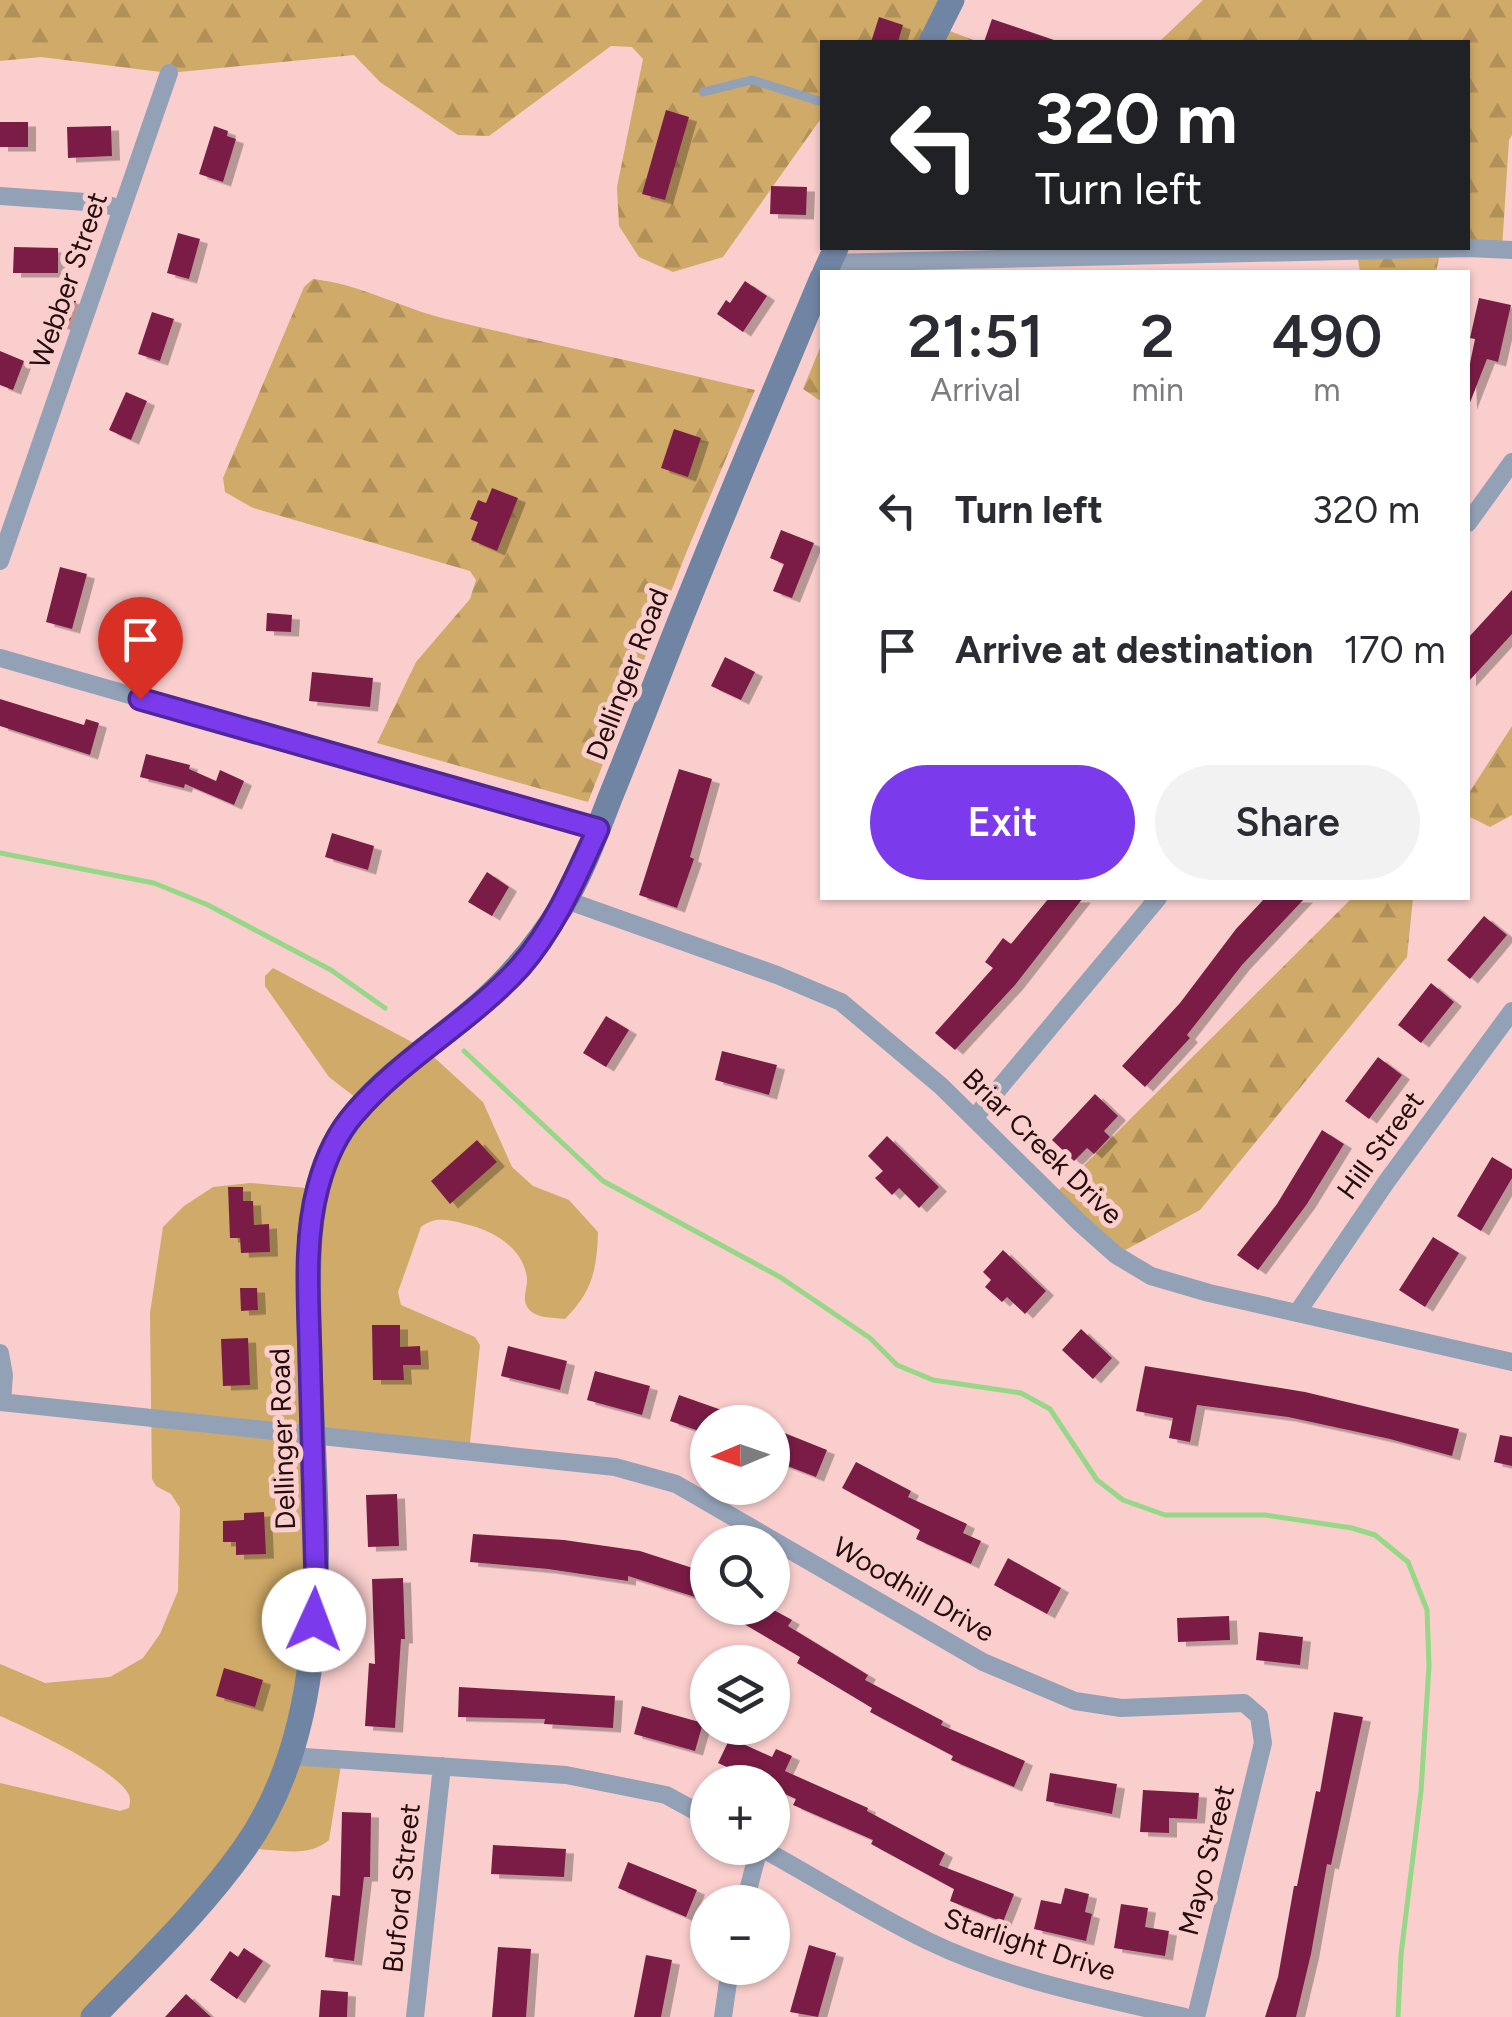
<!DOCTYPE html>
<html lang="en">
<head>
<meta charset="utf-8">
<style>
  :root { --surface:#fff; --page:#f2f2f3; --text:#2b2b33; --muted:#7c7c81; --accent:#7c3aed }
  body { margin:0; font-family:Figtree,sans-serif; background:var(--page); color:var(--text); height:100vh; display:flex; flex-direction:column; font-size:38px; white-space:nowrap }
  * { box-sizing:border-box; margin:0 }
  p { font-size:32px; color:var(--muted) }
  .icon { flex:none; width:55px; height:55px; fill:none; stroke:currentColor; stroke-width:2; stroke-linecap:round; stroke-linejoin:round }
  .map { position:relative; flex:1; overflow:hidden }
  .details { position:absolute; left:820px; top:270px; width:650px; height:630px; display:flex; flex-direction:column; background:var(--surface); border-radius:0px; box-shadow:0 2px 8px #0004 }
  .details>* { flex:none }
  .banner { position:absolute; left:820px; top:40px; width:650px; height:210px; border-radius:0px; box-shadow:0 2px 8px #0004; background:#202124; color:#fff; overflow:hidden }
  .needle { width:65px; rotate:268deg }
  .buttons { position:absolute; left:690px; top:1405px; display:grid; gap:20px }
  .buttons a { display:grid; place-items:center; width:100px; height:100px; border-radius:50%; background:var(--surface); box-shadow:0 2px 8px #0004; font-size:50px }
  .pin { position:absolute; display:grid; place-items:center; width:85px; height:85px; color:#fff; margin:-102px -42px; border-radius:50% 50% 50% 0; rotate:-45deg; box-shadow:0 0 10px #0007 }
  .pin .icon { rotate:45deg }
  .me { position:absolute; width:110px; margin:-55px; rotate:2deg; stroke-linejoin:round; filter:drop-shadow(0 0 8px #0008) }
  .turn { display:flex; align-items:center; gap:35px; height:210px; padding:0 50px; font-size:45px }
  .turn .icon { width:130px; height:130px; stroke-width:2.5 }
  .turn b { display:block; font-size:70px; line-height:85px }
  .eta { display:flex; justify-content:space-evenly; align-items:center; height:170px; text-align:center }
  .eta b { font-size:60px; font-weight:600; line-height:70px }
  .action { display:flex; gap:20px; margin-top:auto; padding:20px 50px }
  .action a { flex:1; height:115px; border-radius:60px; background:var(--accent); color:#fff; font-size:40px; font-weight:600; line-height:115px; text-align:center }
  .action a+a { background:var(--page); color:var(--text) }
  ul { padding:0; list-style:none }
  li { display:flex; align-items:center; gap:30px; height:140px; padding:0 50px }
  li div { flex:1 }
  li b { display:block; font-size:38px }
  li em { font-style:normal }
  .map>svg:first-child { display:block }
</style>
</head>
<body>
<div class="map">
<svg width="1512" height="2017" viewBox="0 0 1512 2017">
  <defs>
    <pattern id="forest-firs" width="22" height="20" patternUnits="userSpaceOnUse" patternTransform="scale(2.5)"><rect width="22" height="20" fill="#d0aa68"/><path d="M5 1l3.5 6h-7zM16 11l3.5 6h-7z" fill="#b29159"/></pattern>
    <filter id="shadow"><feDropShadow dx="8" dy="4.5" stdDeviation="0" flood-color="#0004"/></filter>
  </defs>
  <rect width="100%" height="100%" fill="#f9cecd"/>
  <path fill="#d0aa68" d="M273,968L425,1049L483,1102L512,1167L533,1186L569,1200L598,1232C597,1270 592,1292 565,1319C552,1317 536,1319 528,1308C521,1298 528,1288 527,1278C523,1247 492,1230 465,1224C448,1220 436,1216 421,1227L398,1292L401,1305L475,1337L480,1345L469,1452L313,1434L316,1582L291,1755L342,1759L329,1840C309,1859 271,1849 245,1848L93,2017H0V1783L120,1811L129,1808C130,1802 131,1799 128,1793C113,1768 28,1728 0,1716V1664L45,1683L110,1677L143,1658L160,1634L178,1591L180,1508L171,1494L156,1486L152,1479L150,1313L163,1227L184,1206L213,1187L250,1183L317,1189L364,1104L329,1077L265,986V976Z"/>
  <path fill="url(#forest-firs)" d="M0,0H952L939,27L979,42H822V117L723,257L673,272L639,257L619,226L617,187L643,59L632,47L611,46L489,136L458,135L380,82L354,55L169,73L41,57L0,61Z
    M1203,0H1512V135L1509,140L1502,249H1441L1436,272H1360L1357,253L1468,248V42H1159Z
    M313,279C360,284 401,308 446,319C549,344 652,365 755,390L687,551L588,802L377,743L416,662L470,599L476,580L470,571L253,508L225,492L223,478L304,287Z
    M822,343V402L803,389Z
    M1512,726V815L1490,827L1470,817L1469,793Z
    M1352,898H1413L1407,957L1200,1210L1116,1255L1049,1200Z"/>
  <g fill="none" stroke-linecap="round" stroke-linejoin="round">
    <path stroke="#96d887" stroke-width="5" d="M0,853L154,883L208,905L331,970L385,1008
      M464,1051L603,1181L780,1277L870,1338L897,1365L933,1380L1021,1393L1050,1409L1097,1480L1123,1500L1165,1515H1265L1352,1528L1375,1535L1408,1562L1427,1610L1429,1666L1421,1791L1401,1955L1398,2017"/>
  </g>
  <path fill="#7a1f44" filter="url(#shadow)" d="M879,17L903,25L898,42H871Z
    M992,19L1054,40L1053,42H984Z
    M666,110L689,117L665,200L642,194Z
    M0,122H28V147H0Z
    M111,126L112,156L68,158L67,127Z
    M214,126L228,131L227,136L236,139L223,182L199,174Z
    M771,186L807,187L806,215L770,214Z
    M178,233L200,239L189,279L167,273Z
    M14,247L58,248V273H13Z
    M745,281L767,296L743,332L717,314L726,300L730,303Z
    M57,296L76,301L68,327L50,322Z
    M1479,298L1511,305L1498,362L1487,359L1469,405L1468,373L1475,339L1470,338Z
    M152,312L174,319L160,361L138,354Z
    M0,351L24,361L13,390L0,385Z
    M126,392L147,401L131,440L109,430Z
    M674,429L701,438L688,477L661,468Z
    M492,488L518,498L497,551L471,540L478,522L470,519L478,500L486,503Z
    M781,530L814,543L792,598L773,591L784,564L770,558Z
    M60,567L87,574L72,629L46,622Z
    M1512,590V634L1468,682V638Z
    M267,613L292,615L291,632L266,631Z
    M725,657L755,672L741,700L711,686Z
    M312,672L373,678L370,707L309,701Z
    M0,699L84,725L86,719L99,723L90,755L0,726Z
    M146,754L190,765L189,769L216,781L220,770L244,781L234,805L185,784L184,788L140,777Z
    M679,769L712,779L690,857L694,859L677,908L639,895Z
    M332,833L374,846L368,870L325,857Z
    M487,872L509,887L492,916L468,902Z
    M1049,898H1083L1015,985L955,1050L935,1033L993,968L985,962L1003,938L1011,944Z
    M1265,898H1305L1242,965L1187,1035L1190,1038L1145,1087L1122,1066L1180,1003L1236,929Z
    M1484,916L1507,935L1470,979L1447,960Z
    M1431,983L1454,1002L1421,1043L1398,1025Z
    M606,1016L629,1030L606,1067L583,1053Z
    M722,1051L777,1065L769,1095L715,1080Z
    M1378,1057L1402,1075L1369,1119L1345,1101Z
    M1095,1094L1118,1116L1104,1131L1110,1137L1094,1154L1087,1148L1074,1161L1052,1140Z
    M1322,1130L1344,1144L1307,1204L1258,1270L1237,1255L1277,1204Z
    M887,1136L939,1187L919,1208L899,1188L892,1195L875,1178L883,1171L868,1156Z
    M477,1140L497,1162L450,1204L431,1181Z
    M1492,1157L1512,1169V1178L1481,1231L1457,1216Z
    M228,1187H243V1201H253L254,1225L269,1224L270,1252L241,1253L240,1238H230Z
    M1433,1237L1459,1253L1425,1307L1399,1290Z
    M1003,1250L1046,1291L1025,1314L1007,1297L1002,1302L985,1287L991,1280L983,1272Z
    M240,1288H257L258,1310L241,1311Z
    M372,1325H400V1347L420,1346L421,1365H403L404,1380H373Z
    M1081,1329L1112,1358L1093,1379L1062,1350Z
    M248,1338L250,1385L223,1386L221,1339Z
    M508,1346L567,1361L560,1390L501,1376Z
    M1145,1366L1305,1392L1459,1429L1452,1456L1390,1439L1288,1417L1197,1405L1190,1442L1169,1438L1173,1418L1136,1411Z
    M595,1371L650,1386L642,1415L587,1400Z
    M679,1395L750,1420V1422H708V1434L670,1421Z
    M772,1428L827,1450L816,1477L772,1460Z
    M1500,1435L1512,1437V1466L1494,1462Z
    M856,1462L911,1491L908,1497L967,1524L963,1533L981,1541L971,1564L916,1539L920,1530L842,1488Z
    M397,1494L399,1546L368,1547L366,1495Z
    M264,1512L266,1554L236,1555V1542H223V1521L244,1520V1513Z
    M473,1534L564,1540L640,1551L708,1573V1601L628,1576V1581L548,1569L470,1562Z
    M1008,1558L1061,1588L1047,1614L994,1585Z
    M403,1578L405,1639H401L395,1728L365,1726L369,1663L375,1664L372,1579Z
    M717,1608H770L792,1620L788,1626L868,1675L865,1680L943,1721L941,1725L1025,1761L1014,1787L951,1760L953,1756L870,1712L872,1708L797,1663L800,1657Z
    M1229,1616L1230,1640L1178,1642L1177,1618Z
    M1259,1632L1303,1637L1300,1665L1256,1660Z
    M224,1668L263,1680L255,1707L216,1696Z
    M459,1687L615,1696L613,1728L544,1724L545,1719L458,1717Z
    M642,1706L703,1723L695,1751L634,1734Z
    M1334,1712L1363,1717L1331,1865L1327,1864L1311,1954L1296,2017H1265L1278,1977L1294,1886H1297L1316,1791L1320,1792Z
    M730,1738L772,1757L776,1749L792,1756L785,1771L868,1808L867,1811L945,1853L939,1865L1014,1894L1003,1922L950,1901L954,1889L871,1844L873,1840L793,1805L796,1799L772,1788V1782H760L718,1763Z
    M1050,1773L1117,1784L1112,1814L1046,1801Z
    M1143,1790L1199,1793L1197,1819L1169,1818V1833L1140,1832Z
    M342,1812L371,1813L370,1877H364L354,1961L325,1957L332,1895L340,1896Z
    M493,1845L566,1849L564,1877L491,1874Z
    M628,1862L697,1890L686,1917L618,1888Z
    M1065,1888L1089,1894L1085,1912L1092,1914L1086,1941L1034,1929L1041,1900L1061,1904Z
    M1121,1904L1148,1908L1145,1927L1169,1931L1165,1956L1114,1948Z
    M809,1945L836,1953L818,2017L790,2012Z
    M498,1947L531,1949L526,2017H492Z
    M244,1948L263,1961L237,1999L210,1980L230,1951L238,1957Z
    M646,1955L672,1960L661,2017H634Z
    M321,1990L348,1992L347,2017H319Z
    M186,1994L211,2017H165Z"/>
  <g fill="none" stroke-linecap="round" stroke-linejoin="round">
    <path stroke="#93a1b7" stroke-width="9" d="M703,92L752,80L822,102"/>
    <path stroke="#93a1b7" stroke-width="18" d="M0,196L100,203L122,209
      M829,263L1469,248L1512,250
      M1468,523L1512,462
      M0,561L169,73
      M0,658L598,829
      M566,900L777,975L841,1002L941,1086L1081,1224L1116,1255L1151,1276L1209,1293L1512,1362
      M975,1117L1158,898
      M1297,1313L1387,1181L1512,1011
      M0,1353L4,1375L2,1402
      M0,1402L615,1467L676,1484L983,1662L1075,1701L1121,1708L1244,1703L1259,1716L1263,1743L1196,2017
      M290,1756L566,1775L666,1795L708,1818
      M761,1848C816,1878 872,1914 928,1941C1009,1980 1098,1997 1185,2017
      M745,1902L759,1848
      M415,2017L442,1766
      M723,2017L730,1968"/>
    <path stroke="#7084a4" stroke-width="25" d="M931,42L952,0
      M825,272L836,248
      M93,2017C145,1963 201,1910 244,1849C341,1713 314,1516 310,1360C309,1291 301,1209 333,1146C363,1088 425,1051 473,1010C509,980 537,946 562,906C582,873 596,834 610,798C630,749 649,700 668,651C717,526 770,402 822,278"/>
  </g>
  <g fill="none" stroke-linecap="round" stroke-linejoin="round">
    <defs>
      <path id="route" d="M140,699L598,829C576,877 555,927 520,967C470,1022 403,1057 355,1113C337,1133 325,1161 318,1187C303,1242 309,1305 310,1361C312,1435 314,1508 316,1582L314,1620"/>
    </defs>
    <use href="#route" stroke="#51269a" stroke-width="25"/>
    <use href="#route" stroke="#7c3aed" stroke-width="18"/>
  </g>
  <g text-anchor="middle" stroke-width="10" stroke-linejoin="round" paint-order="stroke">
    <g font-size="28" fill="#240d0d" stroke="#f9cecd">
      <text transform="translate(68 280) rotate(-71)" y="10">Webber Street</text>
      <text transform="translate(627 674) rotate(-69)" y="10">Dellinger Road</text>
      <text transform="translate(1380 1145) rotate(-54)" y="10">Hill Street</text>
      <text transform="translate(1043 1146) rotate(44)" y="10">Briar Creek Drive</text>
      <text transform="translate(282 1439) rotate(-92)" y="10">Dellinger Road</text>
      <text transform="translate(914 1589) rotate(30)" y="10">Woodhill Drive</text>
      <text transform="translate(1206 1860) rotate(-76)" y="10">Mayo Street</text>
      <text transform="translate(401 1888) rotate(-84)" y="10">Buford Street</text>
      <text transform="translate(1030 1944) rotate(18)" y="10">Starlight Drive</text>
    </g>
  </g>
</svg>
<div class="buttons">
<a><svg class="needle" viewBox="-14 -14 28 28"><path d="M0-13l5 13h-10z" fill="#e53935"/><path d="M0 13l5-13h-10z" fill="#7c7c81"/></svg></a>
<a><svg class="icon" aria-label="search" viewBox="0 0 24 24"><circle cx="10" cy="10" r="6"/><path d="M15 15l6 6"/></svg></a>
<a><svg class="icon" aria-label="layers" viewBox="0 0 24 24"><path d="M12 4l9 5-9 5-9-5zM3 14l9 5 9-5"/></svg></a>
<a>+</a>
<a>−</a>
</div>
<div class="pin" style="left:140px;top:699px;background:#d93025"><svg class="icon" aria-label="arrive" viewBox="0 0 24 24"><path d="M6 21V4h12l-3 4 3 4H6"/></svg></div>
<svg class="me" style="left:314px;top:1620px" viewBox="-20 -20 40 40"><circle r="19" fill="#fff"/><path d="M0-13L10 11 0 6-10 11z" fill="#7c3aed"/></svg>
<div class="banner">
<div class="turn"><svg class="icon" aria-label="left" viewBox="0 0 24 24"><path d="M17 20v-9H6M10 6l-5 5 5 5"/></svg><div><b>320 m</b>Turn left</div></div>
</div>
<section class="details">
<div class="eta">
<div><b>21:51</b><p>Arrival</p></div>
<div><b>2</b><p>min</p></div>
<div><b>490</b><p>m</p></div>
</div>
<ul>
<li><svg class="icon" aria-label="left" viewBox="0 0 24 24"><path d="M17 20v-9H6M10 6l-5 5 5 5"/></svg><div><b>Turn left</b></div><em>320 m</em></li>
<li><svg class="icon" aria-label="arrive" viewBox="0 0 24 24"><path d="M6 21V4h12l-3 4 3 4H6"/></svg><div><b>Arrive at destination</b></div><em>170 m</em></li>
</ul>
<div class="action"><a>Exit</a><a>Share</a></div>
</section>
</div>
</body>
</html>
